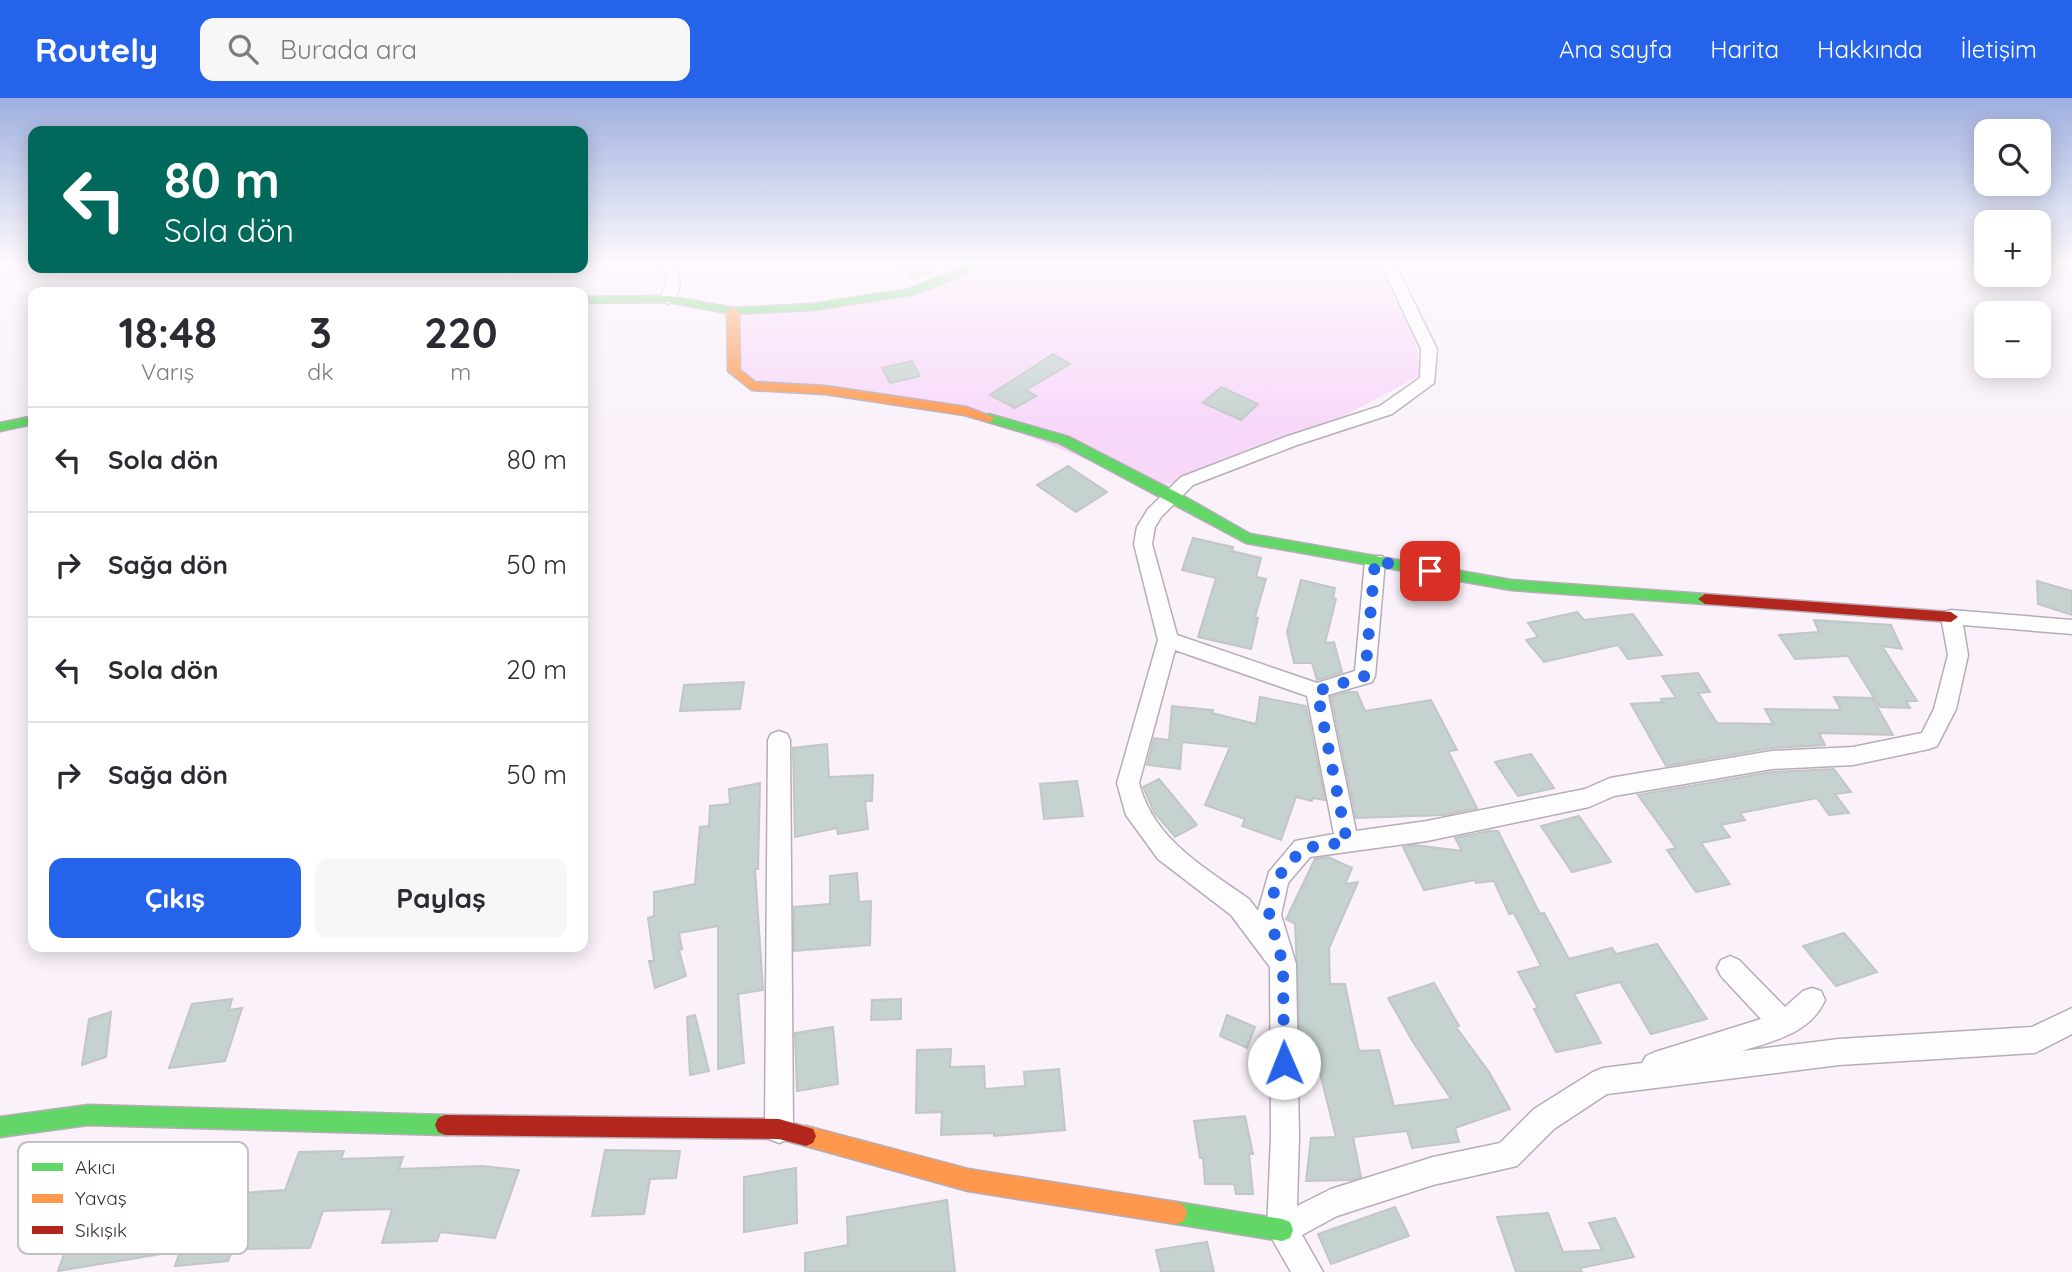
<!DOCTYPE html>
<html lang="tr">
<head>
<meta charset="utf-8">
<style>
  :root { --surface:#fff; --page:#f7f7f7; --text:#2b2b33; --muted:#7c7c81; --line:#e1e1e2; --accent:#2563eb }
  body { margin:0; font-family:Quicksand,sans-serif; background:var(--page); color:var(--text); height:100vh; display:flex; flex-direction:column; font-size:26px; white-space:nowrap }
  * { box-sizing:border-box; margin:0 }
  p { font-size:23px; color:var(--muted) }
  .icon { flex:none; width:38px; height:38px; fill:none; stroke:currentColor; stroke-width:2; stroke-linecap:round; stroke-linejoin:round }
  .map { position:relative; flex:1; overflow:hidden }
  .side { position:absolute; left:28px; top:189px; width:560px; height:665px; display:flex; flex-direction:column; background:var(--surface); border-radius:14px; box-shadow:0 4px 18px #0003 }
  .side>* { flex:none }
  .hud { position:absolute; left:28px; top:28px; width:560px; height:147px; border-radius:14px; box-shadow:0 4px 18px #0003; background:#00695c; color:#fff; overflow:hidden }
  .fabs { position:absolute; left:1974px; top:21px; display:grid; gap:14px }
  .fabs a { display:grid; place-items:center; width:77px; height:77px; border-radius:14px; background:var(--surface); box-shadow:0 4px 18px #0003; font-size:35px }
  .pin { position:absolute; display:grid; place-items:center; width:60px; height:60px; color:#fff; margin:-30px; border-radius:14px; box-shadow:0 4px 10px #0006 }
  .me { position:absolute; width:77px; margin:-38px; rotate:359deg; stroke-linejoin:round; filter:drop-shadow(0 0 5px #0008) }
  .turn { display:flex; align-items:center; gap:24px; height:147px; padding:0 21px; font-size:32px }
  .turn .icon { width:91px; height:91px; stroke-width:2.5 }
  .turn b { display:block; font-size:49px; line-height:60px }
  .eta { display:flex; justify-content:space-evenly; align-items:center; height:119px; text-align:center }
  .eta b { font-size:42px; font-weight:700; line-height:49px }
  .action { display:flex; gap:14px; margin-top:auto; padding:14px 21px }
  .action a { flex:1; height:80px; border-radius:14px; background:var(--accent); color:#fff; font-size:28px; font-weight:700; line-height:80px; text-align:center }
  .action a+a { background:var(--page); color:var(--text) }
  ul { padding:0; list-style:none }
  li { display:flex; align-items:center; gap:21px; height:105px; padding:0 21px; border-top:2px solid var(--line) }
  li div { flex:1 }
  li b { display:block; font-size:26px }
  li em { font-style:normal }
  header { display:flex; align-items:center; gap:42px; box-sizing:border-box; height:98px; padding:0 35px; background:var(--accent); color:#fff }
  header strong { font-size:33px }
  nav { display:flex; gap:38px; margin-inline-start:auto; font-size:24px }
  .search { width:490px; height:63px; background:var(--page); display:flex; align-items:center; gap:18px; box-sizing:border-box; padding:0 24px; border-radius:14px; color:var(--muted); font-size:26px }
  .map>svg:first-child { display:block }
</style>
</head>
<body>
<header>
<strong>Routely</strong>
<div class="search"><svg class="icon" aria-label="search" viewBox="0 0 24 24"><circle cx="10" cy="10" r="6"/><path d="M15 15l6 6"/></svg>Burada ara</div>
<nav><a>Ana sayfa</a><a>Harita</a><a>Hakkında</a><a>İletişim</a></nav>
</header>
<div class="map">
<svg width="2072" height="1174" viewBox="0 0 2072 1174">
  <rect width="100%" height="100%" fill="#faf1fa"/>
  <path fill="#f7d8f9" d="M963,164H1391L1408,203L1421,277L1306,338L1157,390L966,313L743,281L733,213L911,194Z"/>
  <path fill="#c5d2d0" stroke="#c2c6c6" stroke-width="2" d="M893,164H928L937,171L915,181Z
    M1053,256L1070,266L1026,292L1036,298L1015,310L990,297Z
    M912,263L920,278L890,285L882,270Z
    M1221,289L1258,306L1241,322L1203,305Z
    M1068,368L1107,394L1076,414L1037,387Z
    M1193,440L1233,449L1232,453L1261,460L1256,479L1266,481L1255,519L1258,520L1251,551L1198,539L1216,480L1182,472Z
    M1301,482L1335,490L1333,500L1336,501L1325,545L1334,544L1342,574L1317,582L1312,565H1294L1287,534Z
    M2037,483L2072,493V517L2038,506Z
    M1577,514L1584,522L1633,516L1662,557L1628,561L1618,547L1544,564L1526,542L1538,539L1528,525Z
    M1814,522L1891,527L1902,551L1882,548L1917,603H1906L1910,610L1880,609L1848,558L1795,561L1779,537L1819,534Z
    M1698,575L1710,594L1698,595L1717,625L1773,626L1765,611L1841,612L1834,599L1872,600L1893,637L1819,635L1825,647L1772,650L1666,668L1631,606L1663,604L1661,601L1676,600L1662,578Z
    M744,584L740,611L680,613L684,587Z
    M1348,594H1357L1365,613L1431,602L1457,652L1448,653L1477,710L1444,717L1356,720L1331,599Z
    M1260,599L1306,608L1325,702L1313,700L1312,703L1296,699L1281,742L1242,728L1245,721L1205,707L1230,649L1182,644L1180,671L1147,667L1154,640L1169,642L1172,608L1213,612L1212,615L1256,626Z
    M827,646L829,679L873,677L872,703H865L868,731L838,736L837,730L795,739L793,650Z
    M1531,656L1554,690L1518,698L1495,664Z
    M1834,671L1851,694L1835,696L1849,715L1829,717L1817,700L1740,715L1745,722L1721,727L1730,739L1701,745L1730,786L1696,794L1667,752L1676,750L1638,697L1772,674Z
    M1159,681L1197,727L1175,739L1154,714L1143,689Z
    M1077,683L1083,718L1044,721L1040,686Z
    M760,685L758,771H755L763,892L738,896L744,965L718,971V828L679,835L682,851L679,852L686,878L655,890L649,863H654L648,820L654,818V794L695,786L700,729L709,728L710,708L730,706L729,691Z
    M1579,718L1611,764L1572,774L1541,728Z
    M1489,733H1498L1540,816L1544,815L1569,861L1612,850L1616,856L1657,846L1707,921L1651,936L1620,884L1574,896L1601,945L1556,954L1534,911L1538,910L1518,874L1541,868L1514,815L1509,816L1494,783L1476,785L1475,782L1424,792L1403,749L1415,747L1462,753L1455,740Z
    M1328,759L1352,770L1345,786L1358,784L1329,850L1330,886H1345L1359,953L1379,952L1394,1008L1451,1001L1413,944L1388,900L1434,885L1459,928L1456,929L1489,974L1510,1011L1455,1030L1459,1044L1412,1050L1407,1033L1353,1039L1361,1079L1352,1082L1306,1083L1311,1040L1336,1039L1312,943H1300L1295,826L1286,821L1315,761Z
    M857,775L859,804L871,803L870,847L794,853V809L830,806V778Z
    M1844,835L1877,874L1836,888L1803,848Z
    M232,901L229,912L242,910L225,963L169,970L192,906Z
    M901,901V921L871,922L872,902Z
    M111,914L106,959L82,967L89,921Z
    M695,917L709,973L690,977L687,919Z
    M1227,917L1255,929L1247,950L1220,938Z
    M833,929L838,986L797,993L795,935Z
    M951,951L950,969L984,968L985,991L1025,988L1024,974L1059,971L1065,1032L994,1038V1035L941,1037L942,1014L916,1015L917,952Z
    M1245,1018L1253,1056H1249L1253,1096H1236L1234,1086H1205L1203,1060H1200L1194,1023Z
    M605,1052L680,1053L676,1080L650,1081L644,1116L592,1118Z
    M344,1053L341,1061L403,1059L399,1071L482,1068L519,1072L495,1140L440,1134L437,1143L382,1145L392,1111L323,1113L310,1150L233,1151L228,1163L175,1168L180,1153L58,1173L84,1101L186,1085L181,1099L285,1092L299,1054Z
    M796,1070L797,1125L744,1134V1079Z
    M947,1102L955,1174H805V1155L848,1147L847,1119Z
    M1395,1109L1409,1138L1331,1166L1318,1136Z
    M1548,1115L1563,1154L1602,1152L1589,1125L1615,1120L1634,1159L1580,1170L1582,1174H1516L1497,1119Z
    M1207,1144L1214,1174H1161L1156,1152Z"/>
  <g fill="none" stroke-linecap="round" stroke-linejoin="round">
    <defs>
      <path id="street" d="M662,164H676L680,185L676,201L668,206L660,201L666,185Z
        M1380,164H1394L1437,251L1434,285L1392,316L1297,347L1193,387L1161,419L1155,429L1152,446L1177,537L1317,585L1355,573L1365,463L1368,458H1382L1385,463L1375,578L1372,584L1328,597L1356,733L1427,723L1585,691L1610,680L1772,653L1853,649L1922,635L1934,611L1948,557L1941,519L1944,514L1951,512L2072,522V536L1963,527L1968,557L1956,611L1937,648L1929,651L1853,667L1772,671L1614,698L1589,709L1427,743L1310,759L1288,785L1281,817L1296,866L1299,1039L1297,1108L1331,1091L1433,1059L1500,1045L1534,1011L1593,974L1603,970L1642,965L1646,958L1655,954L1761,921L1721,878L1717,870L1721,862L1730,858L1739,862L1785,909L1803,893L1812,890L1821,893L1825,902C1811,935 1773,943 1742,953L1839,941L2032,929L2072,910V936L2035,955L1839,967L1607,996L1554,1031L1517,1068L1433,1087L1337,1118L1302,1137L1323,1174H1291L1267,1132L1271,1039L1270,869L1231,817L1158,761L1126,717L1117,685L1158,542L1134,446L1137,429L1148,411L1181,379L1285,339L1380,308L1420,280L1421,251ZM1175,552L1307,598L1334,736L1295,743L1269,774L1258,813L1249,801C1204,769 1153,741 1139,685Z
        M779,633L787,636L790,642L793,1031L789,1041L779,1045L769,1041L765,1031L768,642L771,636Z"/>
      <path id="fast" d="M966,164H979L964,176L915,196L813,212L733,216L668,204L583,205V199L668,198L733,210L813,206L909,191L956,172Z
        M989,316L1069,339L1178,395L1250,436L1511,482L1705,496L1712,501L1705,506L1511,492L1246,445L1059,345L985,323L983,320Z
        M33,318V326L0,333V325Z
        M88,1007L445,1017L452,1020L455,1027L452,1034L445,1037L88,1027L0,1039V1019Z
        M1176,1104L1282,1121L1290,1124L1293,1132L1290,1140L1282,1143L1176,1126L1168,1123L1165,1115L1168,1107Z"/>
      <path id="slow" d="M733,210L739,213L740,272L755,284L825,288L966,309L995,320L989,324L964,317L825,296L752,292L728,273L727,213Z
        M806,1028L968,1071L1176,1104L1184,1107L1187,1115L1184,1123L1176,1126L968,1093L806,1048L799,1045L796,1038L799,1031Z"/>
      <path id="jam" d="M1705,496L1951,514L1958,519L1951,524L1705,506L1698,501Z
        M445,1017L779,1021L813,1031L816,1038L813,1045L806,1048L779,1041L445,1037L438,1034L435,1027L438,1020Z"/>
    </defs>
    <use href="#street" stroke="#b6adb6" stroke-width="3"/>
    <use href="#fast" stroke="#b6adb6" stroke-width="3"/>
    <use href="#slow" stroke="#b6adb6" stroke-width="3"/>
    <use href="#jam" stroke="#b6adb6" stroke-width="3"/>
    <use href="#street" fill="#fefdfe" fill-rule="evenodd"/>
    <use href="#fast" fill="#63d668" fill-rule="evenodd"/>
    <use href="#slow" fill="#ff974d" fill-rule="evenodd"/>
    <use href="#jam" fill="#b3261e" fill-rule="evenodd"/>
  </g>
  <linearGradient id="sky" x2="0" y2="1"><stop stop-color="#9fb0e0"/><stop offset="0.5" stop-color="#fdf9fd"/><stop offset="1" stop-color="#fdf9fd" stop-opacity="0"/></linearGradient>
  <rect width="2072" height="329" fill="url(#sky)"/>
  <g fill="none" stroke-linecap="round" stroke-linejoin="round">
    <path stroke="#2563eb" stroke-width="12" stroke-dasharray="0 21.6" d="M1284,965L1283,866L1269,817L1277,780L1303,750L1347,744L1317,593L1365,578L1375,463L1430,473"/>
  </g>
  <rect x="18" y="1044" width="230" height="112" rx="10" fill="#fff" stroke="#c3c0c3" stroke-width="2"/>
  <rect x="32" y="1065" width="31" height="8" fill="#63d668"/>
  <rect x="32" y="1096" width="31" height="9" fill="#ff974d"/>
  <rect x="32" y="1128" width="31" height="8" fill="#b3261e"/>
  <g font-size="19" fill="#382d38">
    <text x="75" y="1076">Akıcı</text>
    <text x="75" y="1107">Yavaş</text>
    <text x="75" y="1139">Sıkışık</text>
  </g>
</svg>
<div class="fabs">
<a><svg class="icon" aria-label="search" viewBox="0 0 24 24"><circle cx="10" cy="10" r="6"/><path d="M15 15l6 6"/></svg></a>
<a>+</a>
<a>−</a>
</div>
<div class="pin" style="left:1430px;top:473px;background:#d93025"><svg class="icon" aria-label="arrive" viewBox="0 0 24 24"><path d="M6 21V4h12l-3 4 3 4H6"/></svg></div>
<svg class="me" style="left:1284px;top:965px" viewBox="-20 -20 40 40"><circle r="19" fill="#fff"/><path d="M0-13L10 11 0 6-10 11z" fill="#2563eb"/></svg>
<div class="hud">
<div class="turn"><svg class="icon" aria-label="left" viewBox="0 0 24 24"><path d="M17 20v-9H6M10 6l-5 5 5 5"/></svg><div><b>80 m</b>Sola dön</div></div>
</div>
<section class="side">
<div class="eta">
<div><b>18:48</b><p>Varış</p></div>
<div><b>3</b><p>dk</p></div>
<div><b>220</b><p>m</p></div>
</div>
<ul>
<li><svg class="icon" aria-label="left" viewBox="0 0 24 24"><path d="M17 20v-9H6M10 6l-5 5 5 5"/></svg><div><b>Sola dön</b></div><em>80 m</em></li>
<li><svg class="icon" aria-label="right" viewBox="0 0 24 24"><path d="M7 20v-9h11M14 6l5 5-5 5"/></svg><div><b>Sağa dön</b></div><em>50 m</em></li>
<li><svg class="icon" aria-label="left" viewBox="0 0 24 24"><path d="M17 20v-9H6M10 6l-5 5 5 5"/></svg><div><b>Sola dön</b></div><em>20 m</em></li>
<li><svg class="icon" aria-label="right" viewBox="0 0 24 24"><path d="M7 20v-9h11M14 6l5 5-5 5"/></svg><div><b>Sağa dön</b></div><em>50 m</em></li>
</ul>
<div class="action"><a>Çıkış</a><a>Paylaş</a></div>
</section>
</div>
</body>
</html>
